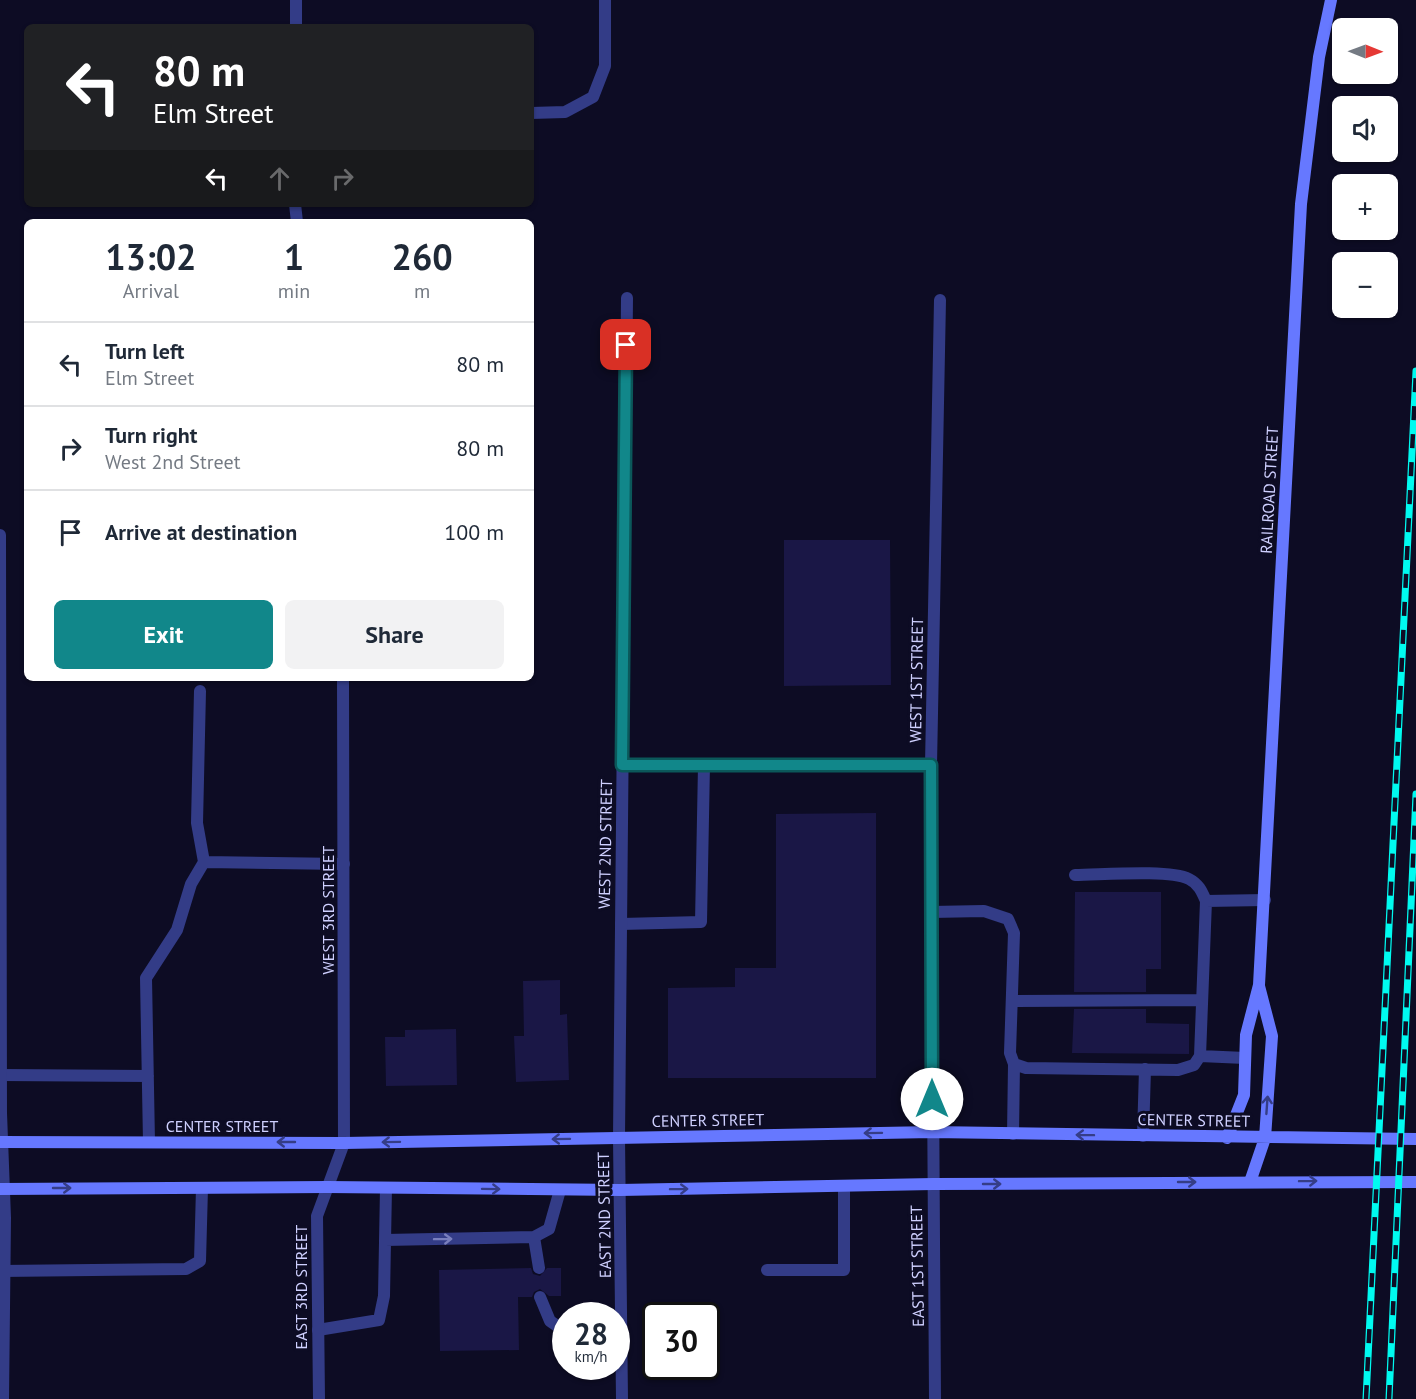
<!DOCTYPE html>
<html lang="en">
<head>
<meta charset="utf-8">
<style>
  :root { --surface:#fff; --page:#f2f2f3; --text:#1f2937; --muted:#747a83; --line:#e0e1e3; --accent:#11878a }
  body { margin:0; font-family:"PT Sans",sans-serif; background:var(--page); color:var(--text); height:100vh; display:flex; flex-direction:column; font-size:22px; white-space:nowrap }
  * { box-sizing:border-box; margin:0 }
  p { font-size:20px; color:var(--muted) }
  .icon { flex:none; width:33px; height:33px; fill:none; stroke:currentColor; stroke-width:2; stroke-linecap:round; stroke-linejoin:round }
  .map { position:relative; flex:1; overflow:hidden }
  .panel { position:absolute; left:24px; top:219px; width:510px; height:462px; display:flex; flex-direction:column; background:var(--surface); border-radius:9px; box-shadow:0 2px 4px #0004 }
  .panel>* { flex:none }
  .guide { position:absolute; left:24px; top:24px; width:510px; height:183px; border-radius:9px; box-shadow:0 2px 4px #0004; background:#202124; color:#fff; overflow:hidden }
  .needle { width:39px; rotate:91deg }
  .tools { position:absolute; left:1332px; top:18px; display:grid; gap:12px }
  .tools a { display:grid; place-items:center; width:66px; height:66px; border-radius:9px; background:var(--surface); box-shadow:0 2px 4px #0004; font-size:30px }
  .speed { position:absolute; left:552px; top:1302px; display:flex; gap:12px; font-size:30px; font-weight:700; text-align:center }
  .speed>* { display:grid; place-content:center; width:78px; height:78px; border-radius:50%; background:var(--surface); box-shadow:0 2px 4px #0004; line-height:1 }
  .speed small { font-size:15px; font-weight:400 }
  .speed .limit { border:3px solid #111; border-radius:9px; background:#fff; color:#111 }
  .pin { position:absolute; display:grid; place-items:center; width:51px; height:51px; color:#fff; margin:-26px; border-radius:12px; box-shadow:0 3px 9px #0006 }
  .me { position:absolute; width:66px; margin:-33px; rotate:0deg; stroke-linejoin:round; filter:drop-shadow(0 0 4px #0008) }
  .turn { display:flex; align-items:center; gap:21px; height:126px; padding:0 30px; font-size:27px }
  .turn .icon { width:78px; height:78px; stroke-width:2.5 }
  .turn b { display:block; font-size:42px; line-height:51px }
  .lanes { display:flex; align-items:center; height:57px; padding:0 30px; background:#0003; justify-content:center; gap:30px; direction:ltr }
  .lanes .off { opacity:.35 }
  .eta { display:flex; justify-content:space-evenly; align-items:center; height:102px; text-align:center }
  .eta b { font-size:36px; font-weight:700; line-height:42px }
  .button { display:flex; gap:12px; margin-top:auto; padding:12px 30px }
  .button a { flex:1; height:69px; border-radius:9px; background:var(--accent); color:#fff; font-size:24px; font-weight:700; line-height:69px; text-align:center }
  .button a+a { background:var(--page); color:var(--text) }
  ul { padding:0; list-style:none }
  li { display:flex; align-items:center; gap:18px; height:84px; padding:0 30px; border-top:2px solid var(--line) }
  li div { flex:1 }
  li b { display:block; font-size:22px }
  li em { font-style:normal }
  .map>svg:first-child { display:block }
</style>
</head>
<body>
<div class="map">
<svg width="1416" height="1399" viewBox="0 0 1416 1399">
  <rect width="100%" height="100%" fill="#0d0c24"/>
  <path fill="#1a1746" d="M784,540H890L891,685L784,686Z
    M876,813V1078H668V988L735,987V968H776V814Z
    M1075,892H1161V969H1146V992H1074Z
    M560,980V1015L567,1014L569,1080L516,1082L514,1036H524L523,981Z
    M1074,1009H1146V1023L1189,1024V1054L1072,1053Z
    M456,1029L457,1085L386,1086L385,1037H405V1030Z
    M531,1268L533,1274L540,1276L547,1268H561V1296H549L540,1289L534,1292L532,1297H518L519,1350L440,1351L439,1270Z"/>
  <g fill="none" stroke-linecap="round" stroke-linejoin="round">
    <path stroke="#333c87" stroke-width="12" d="M200,691L197,823L204,862
      M1075,875C1100,875 1169,869 1189,879C1199,884 1202,892 1206,901
      M931,912L984,911L1008,919L1014,933L1010,1053L1014,1064L1026,1068L1178,1070L1194,1065L1200,1056L1206,901L1265,900
      M621,924L701,922L704,765
      M1012,1001L1202,1000
      M1200,1056L1245,1058
      M1,1075L148,1076
      M1013,1134L1014,1064
      M1143,1136L1145,1069
      M149,1142L146,978L177,930L191,884L204,862L344,864
      M534,1237L539,1268
      M385,1240L534,1237L549,1229L560,1190
      M767,1270H844V1186
      M0,1271L186,1269L200,1261L202,1188
      M540,1297L550,1321L566,1332
      M318,1330L379,1320L384,1296L386,1188"/>
    <path stroke="#333c87" stroke-width="12" d="M296,0V27
      M531,113L565,112L593,97L605,66V0
      M295,204L297,222
      M0,535L1,1113L5,1218L3,1399
      M622,765H931
      M319,1399L317,1216L344,1143L343,678
      M622,1399L619,1138L627,298
      M935,1399L931,765L940,300"/>
    <path stroke="#6678ff" stroke-width="12" d="M1227,1138L1244,1095L1246,1035L1259,985L1301,204L1319,57L1331,0
      M0,1142L344,1143L932,1132L1416,1139
      M1250,1182L1265,1138L1272,1036L1259,986
      M0,1189L327,1187L620,1190L933,1184L1416,1182"/>
    <defs>
      <path id="rail" d="M1366,1399L1416,371
        M1389,1399L1416,794"/>
    </defs>
    <use href="#rail" stroke="#00faf0" stroke-width="7"/>
    <use href="#rail" stroke="#0d0c24" stroke-width="4.5" stroke-dasharray="14" stroke-linecap="butt"/>
  </g>
  <defs><path id="oneway-shaft" d="M-6 0H5M1.5-3L5.5 0L1.5 3" fill="none" stroke-width="1.6" stroke-linecap="round" stroke-linejoin="round" transform="scale(1.5)"/></defs>
  <g stroke="#353d87">
    <use href="#oneway-shaft" transform="translate(1267 1105) rotate(-86)"/>
    <use href="#oneway-shaft" transform="translate(873 1133) rotate(179)"/>
    <use href="#oneway-shaft" transform="translate(1085 1135) rotate(-179)"/>
    <use href="#oneway-shaft" transform="translate(561 1139) rotate(179)"/>
    <use href="#oneway-shaft" transform="translate(286 1142) rotate(-180)"/>
    <use href="#oneway-shaft" transform="translate(391 1142) rotate(179)"/>
    <use href="#oneway-shaft" transform="translate(1308 1181) rotate(-1)"/>
    <use href="#oneway-shaft" transform="translate(1187 1182)"/>
    <use href="#oneway-shaft" transform="translate(992 1184)"/>
    <use href="#oneway-shaft" transform="translate(62 1188)"/>
    <use href="#oneway-shaft" transform="translate(491 1189) rotate(1)"/>
    <use href="#oneway-shaft" transform="translate(679 1189) rotate(-1)"/>
  </g>
  <use stroke="#797fbd" href="#oneway-shaft" transform="translate(443 1239) rotate(-1)"/>
  <g fill="none" stroke-linecap="round" stroke-linejoin="round">
    <defs>
      <path id="route" d="M626,345L622,765H931L932,1099"/>
    </defs>
    <use href="#route" stroke="#0b585a" stroke-width="15"/>
    <use href="#route" stroke="#11878a" stroke-width="10"/>
  </g>
  <g text-anchor="middle" stroke-width="6" stroke-linejoin="round" paint-order="stroke">
    <g font-size="16" fill="#cfd0ff" stroke="#0d0c24">
      <text transform="translate(1269 490) rotate(-87)" y="6">RAILROAD STREET</text>
      <text transform="translate(916 680) rotate(-89)" y="6">WEST 1ST STREET</text>
      <text transform="translate(605 844) rotate(-89)" y="6">WEST 2ND STREET</text>
      <text transform="translate(328 910) rotate(-90)" y="6">WEST 3RD STREET</text>
      <text transform="translate(708 1120) rotate(-1)" y="6">CENTER STREET</text>
      <text transform="translate(1194 1120) rotate(1)" y="6">CENTER STREET</text>
      <text x="222" y="1132">CENTER STREET</text>
      <text transform="translate(604 1215) rotate(-91)" y="6">EAST 2ND STREET</text>
      <text transform="translate(917 1266) rotate(-91)" y="6">EAST 1ST STREET</text>
      <text transform="translate(301 1287) rotate(-90)" y="6">EAST 3RD STREET</text>
    </g>
  </g>
</svg>
<div class="tools">
<a><svg class="needle" viewBox="-14 -14 28 28"><path d="M0-13l5 13h-10z" fill="#e53935"/><path d="M0 13l5-13h-10z" fill="#747a83"/></svg></a>
<a><svg class="icon" aria-label="sound" viewBox="0 0 24 24"><path d="M4 9h4l5-4v14l-5-4H4zM17 9q2 3 0 6"/></svg></a>
<a>+</a>
<a>−</a>
</div>
<div class="speed"><div>28<small>km/h</small></div><div class="limit">30</div></div>
<div class="pin" style="left:626px;top:345px;background:#d93025"><svg class="icon" aria-label="arrive" viewBox="0 0 24 24"><path d="M6 21V4h12l-3 4 3 4H6"/></svg></div>
<svg class="me" style="left:932px;top:1099px" viewBox="-20 -20 40 40"><circle r="19" fill="#fff"/><path d="M0-13L10 11 0 6-10 11z" fill="#11878a"/></svg>
<div class="guide">
<div class="turn"><svg class="icon" aria-label="left" viewBox="0 0 24 24"><path d="M17 20v-9H6M10 6l-5 5 5 5"/></svg><div><b>80 m</b>Elm Street</div></div>
<div class="lanes"><svg class="icon" aria-label="left" viewBox="0 0 24 24"><path d="M17 20v-9H6M10 6l-5 5 5 5"/></svg><svg class="icon off" aria-label="ahead" viewBox="0 0 24 24"><path d="M12 20V5M6 11l6-6 6 6"/></svg><svg class="icon off" aria-label="right" viewBox="0 0 24 24"><path d="M7 20v-9h11M14 6l5 5-5 5"/></svg></div>
</div>
<section class="panel">
<div class="eta">
<div><b>13:02</b><p>Arrival</p></div>
<div><b>1</b><p>min</p></div>
<div><b>260</b><p>m</p></div>
</div>
<ul>
<li><svg class="icon" aria-label="left" viewBox="0 0 24 24"><path d="M17 20v-9H6M10 6l-5 5 5 5"/></svg><div><b>Turn left</b><p>Elm Street</p></div><em>80 m</em></li>
<li><svg class="icon" aria-label="right" viewBox="0 0 24 24"><path d="M7 20v-9h11M14 6l5 5-5 5"/></svg><div><b>Turn right</b><p>West 2nd Street</p></div><em>80 m</em></li>
<li><svg class="icon" aria-label="arrive" viewBox="0 0 24 24"><path d="M6 21V4h12l-3 4 3 4H6"/></svg><div><b>Arrive at destination</b></div><em>100 m</em></li>
</ul>
<div class="button"><a>Exit</a><a>Share</a></div>
</section>
</div>
</body>
</html>
